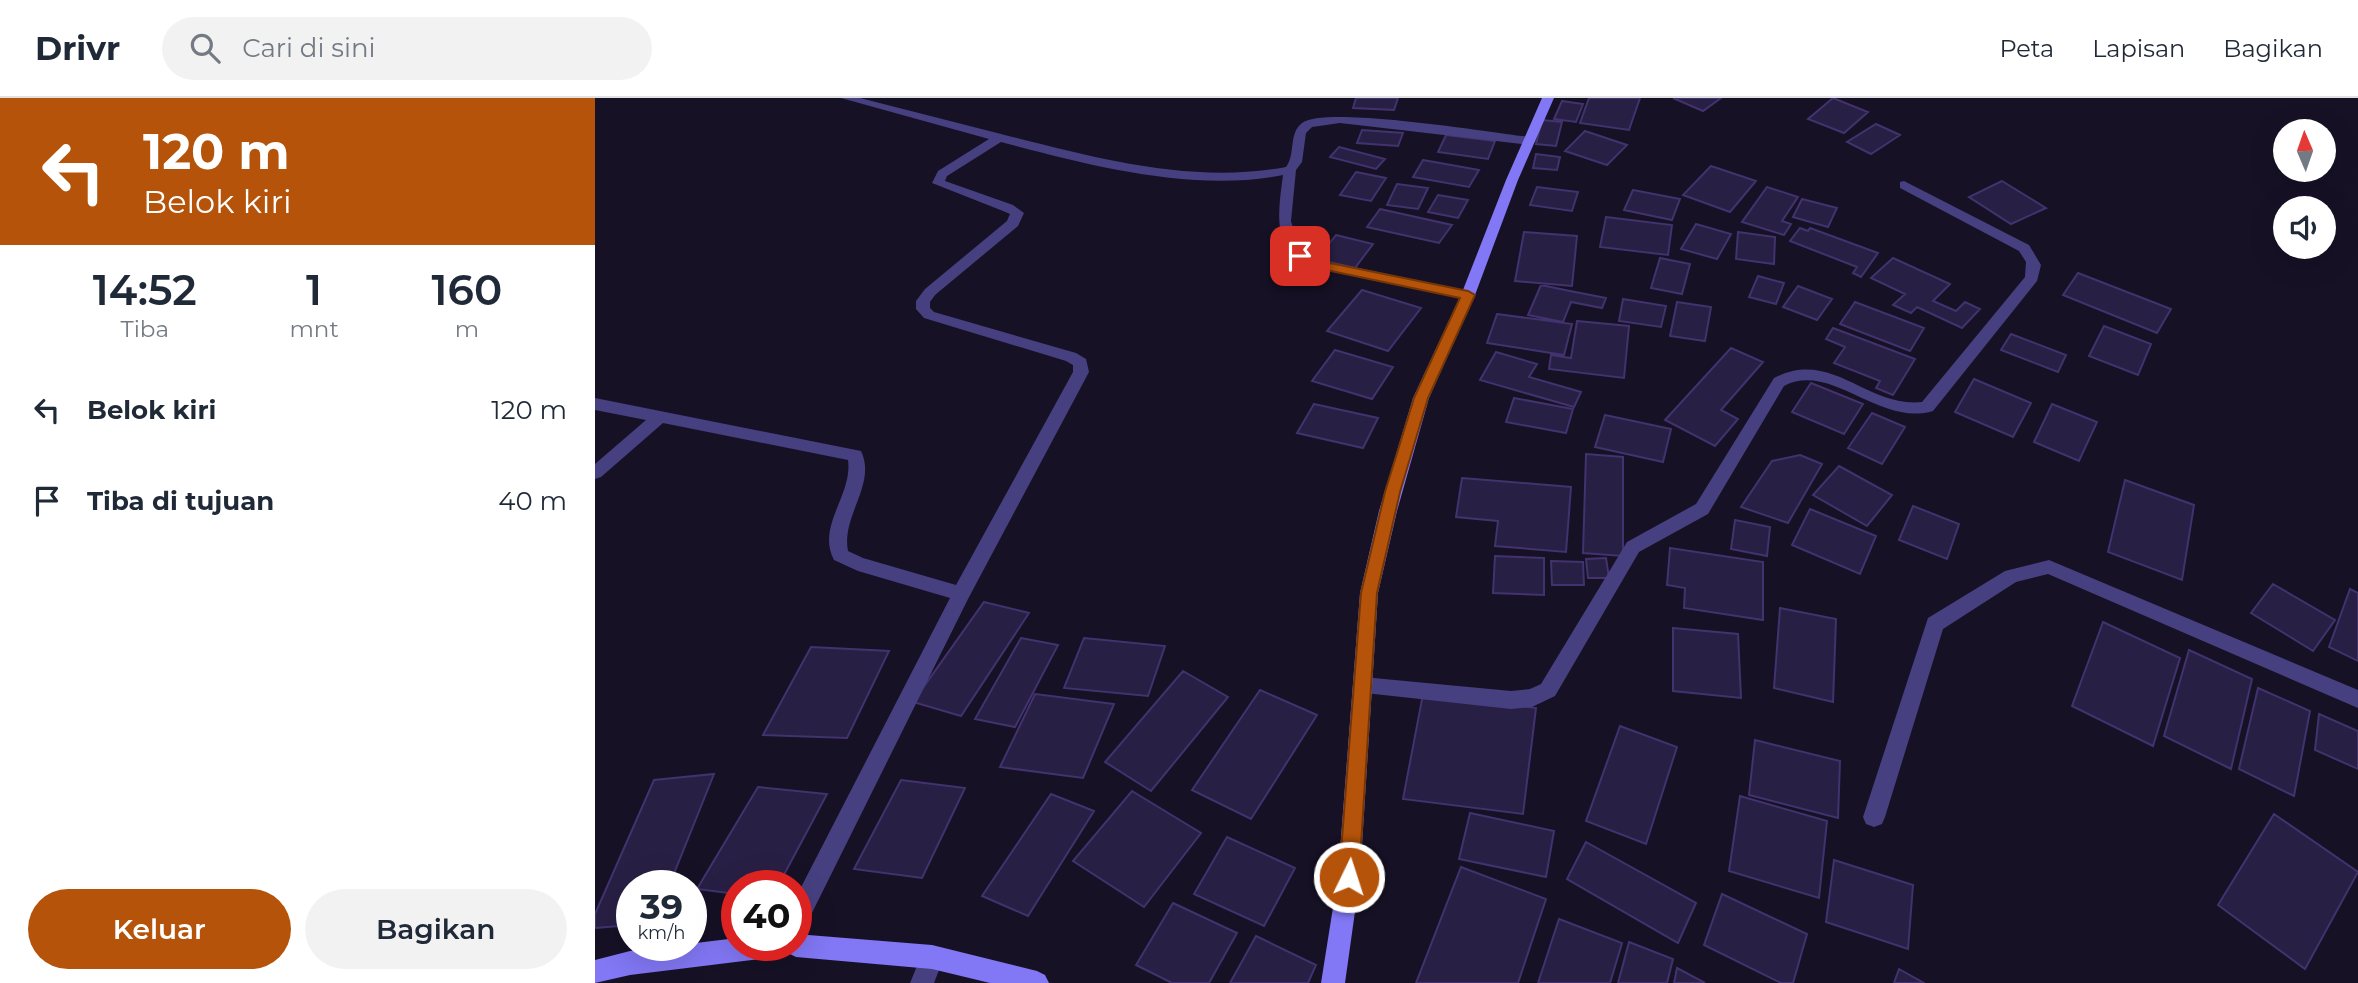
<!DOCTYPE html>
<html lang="id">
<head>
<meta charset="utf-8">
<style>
  :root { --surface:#fff; --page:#f2f2f3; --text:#1f2937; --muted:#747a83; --line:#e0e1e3; --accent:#b45309 }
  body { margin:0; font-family:Montserrat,sans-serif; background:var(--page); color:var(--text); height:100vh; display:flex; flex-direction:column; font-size:26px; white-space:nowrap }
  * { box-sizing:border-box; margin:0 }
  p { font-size:23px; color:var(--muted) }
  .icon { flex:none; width:38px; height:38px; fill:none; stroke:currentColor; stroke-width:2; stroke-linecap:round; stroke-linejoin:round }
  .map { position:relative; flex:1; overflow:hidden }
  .details { display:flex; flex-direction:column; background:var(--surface); width:595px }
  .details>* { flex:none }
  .hud { background:#b45309; color:#fff; overflow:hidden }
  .needle { width:46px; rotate:358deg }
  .buttons { position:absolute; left:1678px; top:21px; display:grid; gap:14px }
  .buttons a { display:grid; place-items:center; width:63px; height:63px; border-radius:50%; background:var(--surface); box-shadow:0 7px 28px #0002; font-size:35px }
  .speed { position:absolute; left:21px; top:772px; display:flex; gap:14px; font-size:35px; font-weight:700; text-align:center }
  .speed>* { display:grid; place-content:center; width:91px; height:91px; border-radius:50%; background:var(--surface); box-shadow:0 7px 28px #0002; line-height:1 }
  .speed small { font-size:18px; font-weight:400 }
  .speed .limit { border:10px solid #d22; background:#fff; color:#111 }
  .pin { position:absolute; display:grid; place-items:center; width:60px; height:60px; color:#fff; margin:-30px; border-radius:14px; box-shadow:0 4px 10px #0006 }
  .me { position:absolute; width:77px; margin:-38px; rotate:4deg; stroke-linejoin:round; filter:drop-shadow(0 0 5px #0008) }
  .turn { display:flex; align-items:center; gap:24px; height:147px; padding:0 28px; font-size:32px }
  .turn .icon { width:91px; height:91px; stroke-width:2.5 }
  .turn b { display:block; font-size:49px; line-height:60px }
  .eta { display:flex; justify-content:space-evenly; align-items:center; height:119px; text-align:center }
  .eta b { font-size:42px; font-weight:600; line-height:49px }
  .action { display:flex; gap:14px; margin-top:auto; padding:14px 28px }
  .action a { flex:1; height:80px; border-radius:42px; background:var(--accent); color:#fff; font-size:28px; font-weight:600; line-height:80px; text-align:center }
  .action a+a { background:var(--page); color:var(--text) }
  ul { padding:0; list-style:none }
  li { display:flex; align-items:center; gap:21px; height:91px; padding:0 28px }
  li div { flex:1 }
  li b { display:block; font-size:26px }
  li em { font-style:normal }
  header { display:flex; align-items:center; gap:42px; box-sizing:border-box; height:98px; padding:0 35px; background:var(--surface); border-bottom:2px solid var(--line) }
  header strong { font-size:33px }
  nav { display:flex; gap:38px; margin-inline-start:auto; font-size:24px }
  .search { width:490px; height:63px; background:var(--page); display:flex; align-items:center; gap:18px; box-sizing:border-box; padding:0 24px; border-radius:38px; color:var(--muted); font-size:26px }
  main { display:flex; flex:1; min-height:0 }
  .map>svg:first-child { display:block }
</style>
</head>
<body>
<header>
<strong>Drivr</strong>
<div class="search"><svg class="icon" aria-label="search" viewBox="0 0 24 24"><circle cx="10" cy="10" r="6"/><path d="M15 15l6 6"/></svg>Cari di sini</div>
<nav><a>Peta</a><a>Lapisan</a><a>Bagikan</a></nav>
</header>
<main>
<section class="details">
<div class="hud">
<div class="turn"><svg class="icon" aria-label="left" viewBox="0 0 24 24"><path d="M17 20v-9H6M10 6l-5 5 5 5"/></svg><div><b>120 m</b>Belok kiri</div></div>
</div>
<div class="eta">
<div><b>14:52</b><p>Tiba</p></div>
<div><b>1</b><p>mnt</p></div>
<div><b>160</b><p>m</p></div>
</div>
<ul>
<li><svg class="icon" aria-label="left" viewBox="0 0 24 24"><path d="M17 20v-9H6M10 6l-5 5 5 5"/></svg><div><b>Belok kiri</b></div><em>120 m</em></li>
<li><svg class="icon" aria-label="arrive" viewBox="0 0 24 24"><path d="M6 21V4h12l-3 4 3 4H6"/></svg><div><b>Tiba di tujuan</b></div><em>40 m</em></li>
</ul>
<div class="action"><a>Keluar</a><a>Bagikan</a></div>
</section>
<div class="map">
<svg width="1763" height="885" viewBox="0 0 1763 885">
  <rect width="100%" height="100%" fill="#161125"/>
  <path fill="#281f44" stroke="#42326e" stroke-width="2" d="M761,0H803L799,12L758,10Z
    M994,0H1045L1034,32L985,25Z
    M1078,0H1126L1108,13Z
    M1238,0L1273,14L1249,35L1213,21Z
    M967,3L988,6L981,24L959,21Z
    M947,22L967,24L961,48L941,46Z
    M1281,26L1305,37L1276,56L1252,44Z
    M767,32L808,35L803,48L762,45Z
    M990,33L1032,47L1012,67L970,53Z
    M851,37L900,43L893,61L843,54Z
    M744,49L790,61L781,71L735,59Z
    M941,56L965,59L962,72L938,70Z
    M828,62L884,72L874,89L818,79Z
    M1116,68L1161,83L1135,114L1088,97Z
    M761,74L791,80L776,103L745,97Z
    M1407,83L1451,110L1416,126L1374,99Z
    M802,86L833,90L823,111L792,107Z
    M942,89L983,94L977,113L935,107Z
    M1172,89L1203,99L1187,123L1196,126L1189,137L1147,124Z
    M1038,92L1085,101L1077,122L1029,112Z
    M843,97L873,102L863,120L833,114Z
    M1207,101L1242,110L1233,129L1198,119Z
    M785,111L857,127L844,145L772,129Z
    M1011,119L1077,127L1073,157L1005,149Z
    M1101,126L1136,136L1122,161L1086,151Z
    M1205,130L1213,133L1215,130L1283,155L1266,179L1258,175L1262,169L1195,143Z
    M929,134L982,138L977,188L920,183Z
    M1143,134L1180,139L1179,166L1141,161Z
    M741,137L778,146L760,170L722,161Z
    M1065,160L1095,166L1087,196L1056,190Z
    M1298,160L1355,186L1338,203L1361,213L1370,204L1385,211L1367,230L1322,209L1316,215L1298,207L1310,196L1276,180Z
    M1483,175L1576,211L1562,235L1468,197Z
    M1163,178L1189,185L1181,206L1154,199Z
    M946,187L975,193L1011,200L1007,210L976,204L968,224L933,217Z
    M1203,188L1237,201L1222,222L1188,209Z
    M767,192L826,210L793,253L732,233Z
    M1028,201L1071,208L1066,229L1024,223Z
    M1082,204L1116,209L1110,243L1075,238Z
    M1260,204L1329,230L1315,253L1245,226Z
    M902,216L977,226L969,257L892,245Z
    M982,223L1034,228L1029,280L954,271L956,257L976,260Z
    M1509,228L1556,246L1543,277L1494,258Z
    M1238,230L1320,261L1298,297L1281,290L1285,283L1239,265L1250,249L1231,241Z
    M1416,236L1471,257L1463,274L1406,252Z
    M1136,250L1168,264L1126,312L1143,321L1120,348L1070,322Z
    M740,252L798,269L777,301L717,283Z
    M901,254L942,266L934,279L986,294L979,309L885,282Z
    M1379,281L1436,305L1418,339L1360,314Z
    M1216,285L1268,306L1249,336L1197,314Z
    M919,300L978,311L971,335L911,324Z
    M719,306L783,320L768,350L702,335Z
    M1457,306L1502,324L1484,363L1439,344Z
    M1277,315L1310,329L1287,366L1253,350Z
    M1010,317L1076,331L1068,364L1000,349Z
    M991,356L1028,359V458L988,455Z
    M1205,357L1227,366L1193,425L1146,409L1177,363Z
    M1244,368L1297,397L1272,428L1218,397Z
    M867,380L976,389L971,454L900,448L903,423L861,419Z
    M1530,382L1599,407L1587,482L1513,454Z
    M1318,408L1364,426L1352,461L1304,442Z
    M1215,411L1281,438L1265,476L1197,447Z
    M1140,422L1175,429L1172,458L1136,451Z
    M1075,450L1168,464V522L1089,510L1090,490L1072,487Z
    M900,458L949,460V497L898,495Z
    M1011,460L1014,480H993L991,461Z
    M956,463L988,464L989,487H957Z
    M1678,486L1740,522L1718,553L1656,515Z
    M1755,491L1763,495V563L1734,549Z
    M389,504L434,515L366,618L318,604Z
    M1185,510L1241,521L1238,604L1179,590Z
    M1508,524L1585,560L1558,648L1477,608Z
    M1078,530L1143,536L1146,600L1078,593Z
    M426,540L463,547L420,629L380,621Z
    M489,540L570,548L553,598L469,590Z
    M216,549L294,553L252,640L168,637Z
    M1594,552L1657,581L1636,671L1569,638Z
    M588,573L633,599L556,693L510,664Z
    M1663,590L1715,613L1699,698L1644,671Z
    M665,592L722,617L656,721L597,692Z
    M440,596L519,606L488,680L405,669Z
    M828,596L941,610L928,716L808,701Z
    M1724,616L1763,633V671L1720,652Z
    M1025,628L1082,649L1051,746L991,723Z
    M1160,642L1245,663L1243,720L1154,697Z
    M119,676L74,788H37V827L0,830V816L59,682Z
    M306,682L370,690L327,780L259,771Z
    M163,689L232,696L183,788H142V796L102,791Z
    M537,693L606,735L549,809L478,763Z
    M456,696L499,713L433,818L387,798Z
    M1145,698L1232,723L1224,800L1134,773Z
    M875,715L959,733L951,779L864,761Z
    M1679,716L1763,774L1710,871L1623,807Z
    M632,739L700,770L669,828L599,796Z
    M991,744L1101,805L1083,845L972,781Z
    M1239,762L1318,787L1313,851L1231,824Z
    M866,769L951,801L923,885H821Z
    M1127,796L1212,836L1198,885H1186L1109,847Z
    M578,805L642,835L614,885H577L541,867Z
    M964,821L1027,845L1015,885H943Z
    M661,838L721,867L713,885H635Z
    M1034,844L1078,861L1072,885H1023Z
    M1082,870L1110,885H1079Z
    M1304,871L1329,885H1299Z"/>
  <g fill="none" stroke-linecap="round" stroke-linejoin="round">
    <path fill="#464080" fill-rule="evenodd" d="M246,0H265C312,12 359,24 406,36C497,59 596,87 691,69C701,56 693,36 707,25C731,7 897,35 935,39L941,43L935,47L745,25L717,29L711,35L707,64L701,72L696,123L703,147L710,155L726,162L878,194L880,197L873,202L722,170C675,157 683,115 688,77C598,95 493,67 406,44L352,78L350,83L418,107L429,115L423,128L340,197L335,204V210L339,214L481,255L491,261L494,274L373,501L209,831L201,834V799L355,500L263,473L239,462C221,428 258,397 253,362L68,325L6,379L0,381V366L51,322L0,312V300L266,353C282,386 246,418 253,453L268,460L361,487L478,274V267L471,263L329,220L321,211V203L330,191L412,123L415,116L408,113L337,85L343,73L394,41Z
      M1309,83L1434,147L1446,167L1442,183L1338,313C1284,329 1236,263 1189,288L1113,416L1044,454L960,598L937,609L916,611L761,594L758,588L761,582L768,579L916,593L935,591L946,586L1032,444L1101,406L1179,280C1237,250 1271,310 1327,304L1430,179L1431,164L1424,153L1305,90V84Z
      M1454,462L1763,592V610L1453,476L1421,484L1348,531L1290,719L1287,726L1279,729L1271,726L1268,719L1333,520L1410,473Z
      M337,847L345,851L349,859L339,885H315L329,851Z"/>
    <path fill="#8277f4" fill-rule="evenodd" d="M947,0H959L923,82L880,197L834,300L802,413L783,495L765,778L750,885H726L743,778L765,495L784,413L818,300L866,197L911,82Z
      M201,836L337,847L442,873L450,877L454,885H395L337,871L201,859L193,855L191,851L189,855L181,859L35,877L0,885V862L35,853L142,840V847H201Z"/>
  </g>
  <path fill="#b45309" stroke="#753606" stroke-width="2" d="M705,154L725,163L873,193L880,197L833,300L805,394L782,495L764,779L761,786L754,789L747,786L744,779L766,495L790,394L819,300L865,200L717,169L699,158Z"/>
</svg>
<div class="buttons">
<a><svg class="needle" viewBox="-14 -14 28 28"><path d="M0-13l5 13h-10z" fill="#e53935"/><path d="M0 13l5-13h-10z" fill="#747a83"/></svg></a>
<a><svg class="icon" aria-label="sound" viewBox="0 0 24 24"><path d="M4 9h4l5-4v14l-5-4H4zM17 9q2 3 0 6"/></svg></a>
</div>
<div class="speed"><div>39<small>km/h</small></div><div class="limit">40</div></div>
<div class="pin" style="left:705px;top:158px;background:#d93025"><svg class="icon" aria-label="arrive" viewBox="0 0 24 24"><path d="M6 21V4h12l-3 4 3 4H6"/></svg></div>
<svg class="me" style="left:754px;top:779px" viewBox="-20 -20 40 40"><circle r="17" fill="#b45309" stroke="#fff" stroke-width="3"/><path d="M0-11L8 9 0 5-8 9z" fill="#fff"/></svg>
</div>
</main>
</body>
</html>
